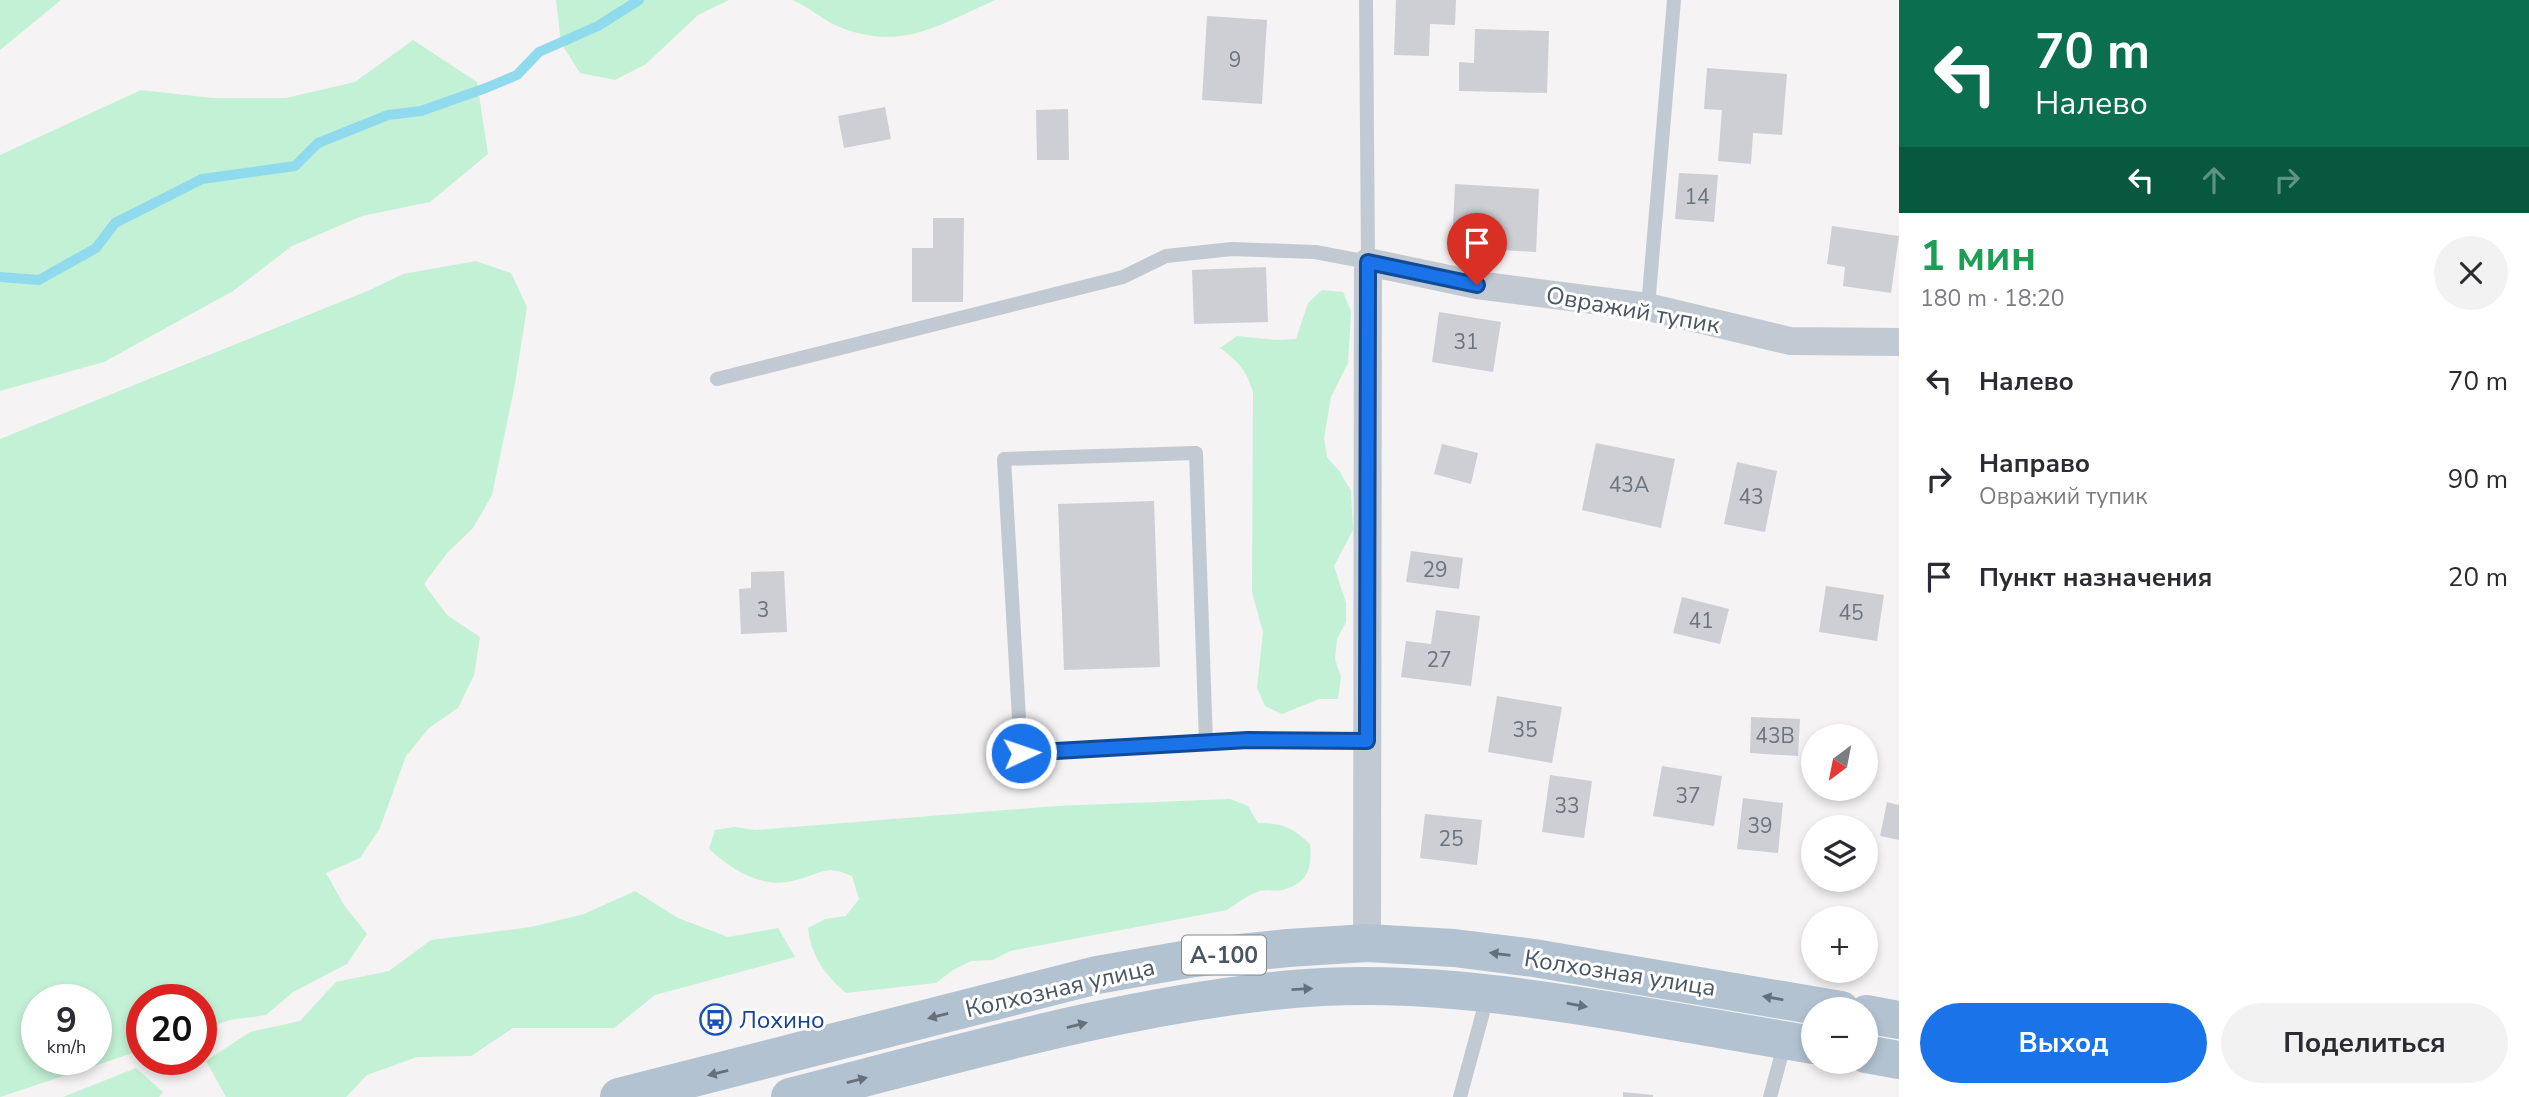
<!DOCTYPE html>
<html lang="ru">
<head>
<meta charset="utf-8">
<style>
  :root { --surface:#fff; --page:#f2f2f3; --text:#2b2b33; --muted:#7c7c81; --accent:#1a73e8 }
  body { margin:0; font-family:"Nunito Sans",sans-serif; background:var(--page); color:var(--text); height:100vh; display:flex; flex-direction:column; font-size:26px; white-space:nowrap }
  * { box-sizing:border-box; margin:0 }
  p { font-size:23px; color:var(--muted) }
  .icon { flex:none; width:38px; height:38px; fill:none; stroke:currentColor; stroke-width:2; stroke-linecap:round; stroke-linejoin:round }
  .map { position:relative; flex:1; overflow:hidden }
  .drawer { display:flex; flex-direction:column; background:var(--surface); width:630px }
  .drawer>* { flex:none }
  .hud { background:#0b6e4f; color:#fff; overflow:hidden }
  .needle { width:46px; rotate:212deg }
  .fabs { position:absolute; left:1801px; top:724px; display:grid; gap:14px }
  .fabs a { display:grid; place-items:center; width:77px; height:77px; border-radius:50%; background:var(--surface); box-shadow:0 4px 10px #0003; font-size:35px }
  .speed { position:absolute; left:21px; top:984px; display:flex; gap:14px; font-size:35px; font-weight:700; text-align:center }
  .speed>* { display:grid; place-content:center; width:91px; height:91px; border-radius:50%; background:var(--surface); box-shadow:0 4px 10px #0003; line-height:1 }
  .speed small { font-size:18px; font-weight:400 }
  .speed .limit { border:10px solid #d22; background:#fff; color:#111 }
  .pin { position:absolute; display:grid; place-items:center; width:60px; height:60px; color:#fff; margin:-72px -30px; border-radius:50% 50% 50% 0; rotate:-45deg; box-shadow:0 0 7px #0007 }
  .pin .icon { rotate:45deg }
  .me { position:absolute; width:77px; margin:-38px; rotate:87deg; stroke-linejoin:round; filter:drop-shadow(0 0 5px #0008) }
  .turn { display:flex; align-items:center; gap:24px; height:147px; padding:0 21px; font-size:32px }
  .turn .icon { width:91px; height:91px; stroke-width:2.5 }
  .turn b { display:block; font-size:49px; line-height:60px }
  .lanes { display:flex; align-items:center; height:66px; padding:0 21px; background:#0003; justify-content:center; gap:35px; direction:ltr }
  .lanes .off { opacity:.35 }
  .round { display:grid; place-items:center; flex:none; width:74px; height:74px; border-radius:37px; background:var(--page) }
  .overview { display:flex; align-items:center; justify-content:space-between; height:119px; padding:0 21px }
  h1 { font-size:42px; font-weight:700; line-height:52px; color:#1e9e55 }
  .cta { display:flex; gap:14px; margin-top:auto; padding:14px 21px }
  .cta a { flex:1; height:80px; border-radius:42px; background:var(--accent); color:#fff; font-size:28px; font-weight:700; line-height:80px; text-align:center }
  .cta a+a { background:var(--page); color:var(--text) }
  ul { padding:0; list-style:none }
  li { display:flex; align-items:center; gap:21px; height:98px; padding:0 21px }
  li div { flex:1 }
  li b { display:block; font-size:26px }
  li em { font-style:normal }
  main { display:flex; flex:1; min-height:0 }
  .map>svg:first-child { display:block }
</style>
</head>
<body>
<main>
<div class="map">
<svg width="1899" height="1097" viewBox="0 0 1899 1097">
  <rect width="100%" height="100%" fill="#f5f3f3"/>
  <path fill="#c3f1d5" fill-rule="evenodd" d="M0,0H61L0,50Z
    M556,0H729L698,15L646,64L615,80L580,73L561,43Z
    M792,0H995C937,26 899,53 835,25C820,18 808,6 792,0Z
    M413,40L477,82L488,154L430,202L362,216L292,246L233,291L104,362L0,391V155L141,90L213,98H286L355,82Z
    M476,261L511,273L527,307L515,384L492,495L473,528L447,553L424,584L447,615L480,637L474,675L458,708L429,728L406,756L380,828L360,858L326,873L344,905L367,934L347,964L293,992L266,1015L230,1020L201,1030V999H142V1050L0,1097V439L370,290L403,274ZM96,999V1059H37V999Z
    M1322,290L1343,292L1351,311L1348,363L1331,397L1324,438L1327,457L1340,472L1351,491L1353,530L1334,566L1346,603V622L1337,639L1335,659L1341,677L1338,699H1319L1282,714L1265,706L1257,688L1263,632L1252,592L1253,392C1246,370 1239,362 1220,348L1237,336L1276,340L1296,339L1308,303Z
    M1230,799L1248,806L1258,823C1283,823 1292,827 1310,844C1312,869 1308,883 1282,890C1275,892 1267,889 1260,891C1248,895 1237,903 1227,910L1010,951L993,960L971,961L953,970L936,983L846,993C825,975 811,956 808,928L825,919L846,916L859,899L852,876C826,864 822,873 796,880C763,890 732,870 709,849L715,830L735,827L755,830L1057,806Z
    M635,891L678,918L728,937L778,928L795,957L655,995L614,1028H513L471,1056L417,1057L367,1075L346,1097H226L206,1061L250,1032L300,1021L336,982L389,971L431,940L531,927L584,914Z
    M136,1068L163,1092L159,1097H63Z"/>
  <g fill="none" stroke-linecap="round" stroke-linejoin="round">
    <path stroke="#90daee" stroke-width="10" d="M0,277L39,280L96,248L115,223L202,179L295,166L318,143L388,115L421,111L486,88L517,75L539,52L598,26L639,0"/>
  </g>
  <path fill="#cdcfd5" d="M1396,0H1456L1455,25L1430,24L1429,56L1394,55Z
    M1207,16L1267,20L1262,104L1202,100Z
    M1475,29L1549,31L1547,93L1459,91V62L1474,63Z
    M1707,68L1787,74L1782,135L1753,133L1751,164L1718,161L1722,110L1704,109Z
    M885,107L891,139L844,148L838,116Z
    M1068,109L1069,160H1037L1036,110Z
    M1679,173L1718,175L1714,222L1675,219Z
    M1455,184L1539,189L1536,252L1452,247Z
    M933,218H964L963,302H912V248H933Z
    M1832,226L1899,236L1891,293L1843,286L1845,267L1827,264Z
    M1266,267L1268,322L1194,324L1192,270Z
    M1439,312L1501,322L1493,372L1432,362Z
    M1596,443L1675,459L1661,528L1582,510Z
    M1442,444L1478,453L1471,484L1434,474Z
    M1737,462L1777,471L1765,532L1724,524Z
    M1154,501L1160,667L1064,670L1058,504Z
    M1411,551L1463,558L1459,589L1406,582Z
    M784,571L787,632L741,634L739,589L751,588V572Z
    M1826,586L1884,595L1877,641L1819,632Z
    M1682,597L1729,609L1720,644L1673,633Z
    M1436,610L1480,616L1471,686L1401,677L1406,641L1431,644Z
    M1497,696L1562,707L1552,763L1488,752Z
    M1751,717L1800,719L1798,756L1750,753Z
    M1662,766L1722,776L1714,826L1653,816Z
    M1550,775L1592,781L1584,838L1542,832Z
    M1743,798L1783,803L1778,853L1737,849Z
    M1887,802L1899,805V840L1880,836Z
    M1425,814L1482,820L1477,865L1420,858Z
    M1623,1092L1653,1095V1097H1623Z"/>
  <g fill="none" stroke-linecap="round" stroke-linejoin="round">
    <path stroke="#c1cad2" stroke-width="14" d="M1648,307L1674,0
      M717,379L1123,277L1166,256L1232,249L1315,252L1368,262L1366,0
      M1206,743L1196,453L1004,459L1021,753L1248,740L1367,741
      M1460,1097L1488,994
      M1770,1097L1785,1042"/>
    <path stroke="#c1cad2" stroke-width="28" d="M1367,943L1368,262L1477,285L1648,307L1790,341L1899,342"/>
    <path stroke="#b3c2d1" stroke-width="38" d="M1866,1014L1899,1020
      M1866,1054L1899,1060
      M619,1097L1097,975L1194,958L1288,948L1367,943L1454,948L1534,958L1841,1010
      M790,1097C956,1055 1122,1005 1293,989C1404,979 1515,995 1625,1013C1688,1024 1750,1034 1813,1045"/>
  </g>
  <defs><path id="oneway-solid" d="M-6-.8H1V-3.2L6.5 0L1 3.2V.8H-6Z" transform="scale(1.75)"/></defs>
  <g fill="#64717d">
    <use href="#oneway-solid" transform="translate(1500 954) rotate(-173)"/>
    <use href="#oneway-solid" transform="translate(1302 989) rotate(-3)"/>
    <use href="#oneway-solid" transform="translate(1773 998) rotate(-170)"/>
    <use href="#oneway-solid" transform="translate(1577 1005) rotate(10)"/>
    <use href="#oneway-solid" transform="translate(938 1016) rotate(166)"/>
    <use href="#oneway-solid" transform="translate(1077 1025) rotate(-14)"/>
    <use href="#oneway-solid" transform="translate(718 1073) rotate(166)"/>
    <use href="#oneway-solid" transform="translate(857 1080) rotate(-14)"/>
  </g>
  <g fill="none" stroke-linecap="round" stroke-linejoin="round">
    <defs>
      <path id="route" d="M1021,753L1248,740L1367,741L1368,262L1477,285"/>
    </defs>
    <use href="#route" stroke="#114b97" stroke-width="18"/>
    <use href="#route" stroke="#1a73e8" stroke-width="12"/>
  </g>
  <defs>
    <symbol id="bus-ring" viewBox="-11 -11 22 22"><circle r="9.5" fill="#fff" stroke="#1a4fb4" stroke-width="1.5"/><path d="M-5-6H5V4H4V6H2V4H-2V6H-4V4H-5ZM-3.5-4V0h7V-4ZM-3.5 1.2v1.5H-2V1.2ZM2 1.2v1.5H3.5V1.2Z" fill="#1a4fb4"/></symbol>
  </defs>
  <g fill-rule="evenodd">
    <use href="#bus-ring" x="698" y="1002" width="35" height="35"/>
  </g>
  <g text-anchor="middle" stroke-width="6" stroke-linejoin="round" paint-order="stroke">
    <g font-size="21" fill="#6b747e">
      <text x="1235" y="67">9</text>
      <text x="1697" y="204">14</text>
      <text x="1466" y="349">31</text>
      <text x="1629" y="492">43А</text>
      <text x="1751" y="504">43</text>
      <text x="1435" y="577">29</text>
      <text x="763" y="617">3</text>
      <text x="1851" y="620">45</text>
      <text x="1701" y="628">41</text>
      <text x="1439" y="667">27</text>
      <text x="1525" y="737">35</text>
      <text x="1775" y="743">43В</text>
      <text x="1688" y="803">37</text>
      <text x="1567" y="813">33</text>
      <text x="1760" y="833">39</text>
      <text x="1451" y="846">25</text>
    </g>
    <rect fill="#fff" stroke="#808990" stroke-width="2" x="1182" y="935.5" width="84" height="39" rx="5"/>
    <g font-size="23" font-weight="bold" fill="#4a5661">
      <text x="1224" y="963">А-100</text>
    </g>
    <g font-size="24" fill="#4a5661" stroke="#fff">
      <text transform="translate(1633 310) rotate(10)" y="8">Овражий тупик</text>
      <text transform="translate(1620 973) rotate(9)" y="8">Колхозная улица</text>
      <text transform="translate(1060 988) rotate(-13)" y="8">Колхозная улица</text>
    </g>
    <g font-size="24" fill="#164399" stroke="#fff" text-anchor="start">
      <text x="739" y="1028">Лохино</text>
    </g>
  </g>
</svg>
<div class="fabs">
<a><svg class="needle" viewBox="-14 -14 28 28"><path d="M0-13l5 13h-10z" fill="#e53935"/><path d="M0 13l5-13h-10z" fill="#7c7c81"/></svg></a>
<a><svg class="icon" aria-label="layers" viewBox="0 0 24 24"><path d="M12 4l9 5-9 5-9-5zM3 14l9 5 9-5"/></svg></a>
<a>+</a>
<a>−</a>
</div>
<div class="speed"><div>9<small>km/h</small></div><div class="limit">20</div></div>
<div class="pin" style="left:1477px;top:285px;background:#d93025"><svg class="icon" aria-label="arrive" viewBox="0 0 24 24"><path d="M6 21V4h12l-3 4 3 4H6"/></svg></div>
<svg class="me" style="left:1021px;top:753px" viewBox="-20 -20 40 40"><circle r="17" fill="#1a73e8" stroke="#fff" stroke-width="3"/><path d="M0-11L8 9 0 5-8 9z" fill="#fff"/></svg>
</div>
<section class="drawer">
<div class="hud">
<div class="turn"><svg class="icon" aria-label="left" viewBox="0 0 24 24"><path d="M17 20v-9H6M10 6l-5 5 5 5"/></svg><div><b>70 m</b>Налево</div></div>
<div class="lanes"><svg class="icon" aria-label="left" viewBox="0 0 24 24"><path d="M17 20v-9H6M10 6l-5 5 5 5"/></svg><svg class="icon off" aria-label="ahead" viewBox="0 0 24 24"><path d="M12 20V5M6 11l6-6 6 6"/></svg><svg class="icon off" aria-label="right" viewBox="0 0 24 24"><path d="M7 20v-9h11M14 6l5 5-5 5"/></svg></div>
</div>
<div class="overview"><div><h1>1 мин</h1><p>180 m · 18:20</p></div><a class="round"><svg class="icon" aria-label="close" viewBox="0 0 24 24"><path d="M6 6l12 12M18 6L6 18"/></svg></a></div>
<ul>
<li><svg class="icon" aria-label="left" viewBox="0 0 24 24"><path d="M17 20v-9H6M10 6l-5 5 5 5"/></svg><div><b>Налево</b></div><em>70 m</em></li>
<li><svg class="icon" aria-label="right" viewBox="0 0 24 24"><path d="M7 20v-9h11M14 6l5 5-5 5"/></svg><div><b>Направо</b><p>Овражий тупик</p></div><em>90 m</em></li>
<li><svg class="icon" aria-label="arrive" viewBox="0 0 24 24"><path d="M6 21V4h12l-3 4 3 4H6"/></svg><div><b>Пункт назначения</b></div><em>20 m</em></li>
</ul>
<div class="cta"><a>Выход</a><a>Поделиться</a></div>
</section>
</main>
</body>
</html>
